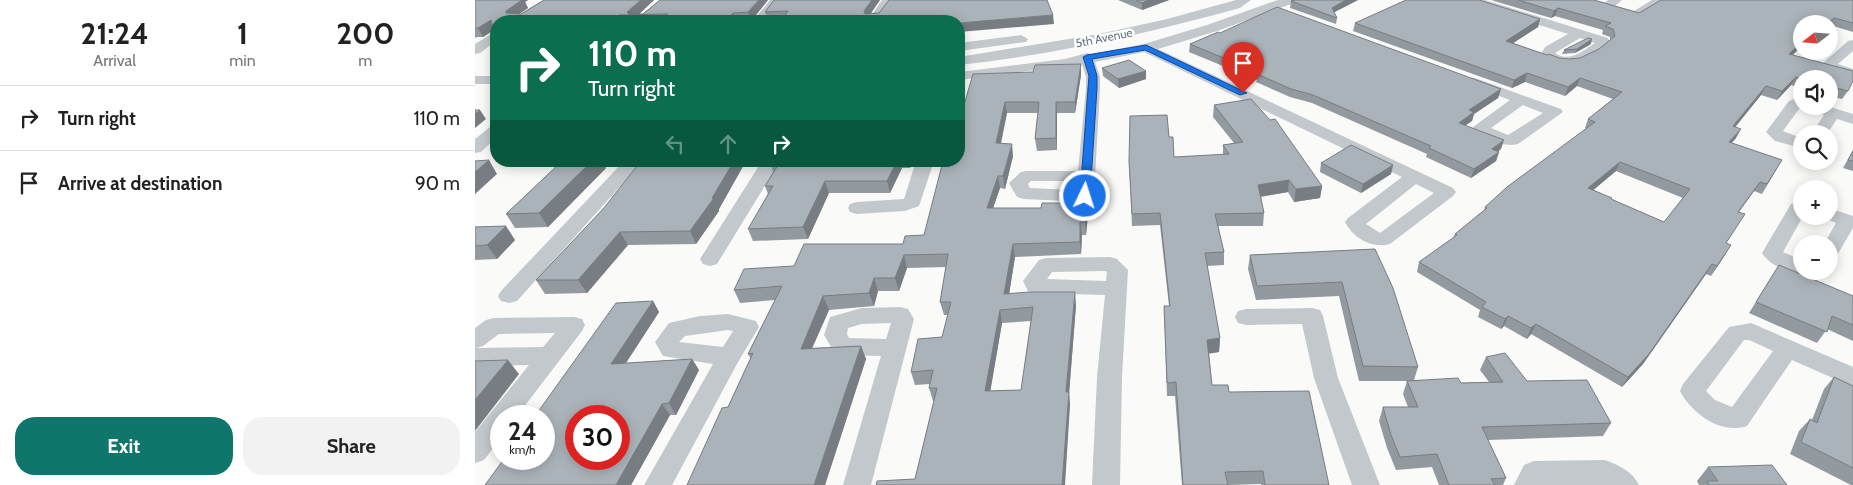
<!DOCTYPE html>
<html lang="en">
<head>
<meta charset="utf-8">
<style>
  :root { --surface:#fff; --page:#f2f2f2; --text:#222; --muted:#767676; --line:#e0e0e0; --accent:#0f766e }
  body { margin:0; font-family:Cabin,sans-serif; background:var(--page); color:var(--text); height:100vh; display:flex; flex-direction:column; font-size:19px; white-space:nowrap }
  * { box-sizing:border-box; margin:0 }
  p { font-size:16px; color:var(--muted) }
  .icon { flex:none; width:28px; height:28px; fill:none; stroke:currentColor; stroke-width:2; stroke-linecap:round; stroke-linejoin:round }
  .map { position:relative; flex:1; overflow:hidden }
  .drawer { display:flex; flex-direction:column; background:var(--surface); width:475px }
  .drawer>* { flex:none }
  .guide { position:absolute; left:15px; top:15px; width:475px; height:152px; border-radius:20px; box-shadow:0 2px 12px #0003; background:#0b6e4f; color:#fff; overflow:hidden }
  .needle { width:32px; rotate:253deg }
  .buttons { position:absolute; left:1318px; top:15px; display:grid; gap:10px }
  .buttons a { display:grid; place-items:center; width:45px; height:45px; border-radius:50%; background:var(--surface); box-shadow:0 2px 12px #0003; font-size:25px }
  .speed { position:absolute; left:15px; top:405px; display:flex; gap:10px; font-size:25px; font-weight:700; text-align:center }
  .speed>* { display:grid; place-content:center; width:65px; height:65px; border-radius:50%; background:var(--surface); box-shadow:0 2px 12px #0003; line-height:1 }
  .speed small { font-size:12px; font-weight:400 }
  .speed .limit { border:8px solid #d22; background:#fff; color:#111 }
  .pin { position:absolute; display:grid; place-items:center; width:42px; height:42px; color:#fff; margin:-51px -21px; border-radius:50% 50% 50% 0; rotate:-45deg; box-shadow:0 0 5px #0007 }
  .pin .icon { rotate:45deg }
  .me { position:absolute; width:55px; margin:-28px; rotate:4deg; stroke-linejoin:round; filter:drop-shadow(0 0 4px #0008) }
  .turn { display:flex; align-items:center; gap:18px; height:105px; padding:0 15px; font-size:22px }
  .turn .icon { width:65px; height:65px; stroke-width:2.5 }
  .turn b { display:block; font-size:35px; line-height:42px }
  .lanes { display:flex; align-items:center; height:48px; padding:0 15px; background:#0003; justify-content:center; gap:25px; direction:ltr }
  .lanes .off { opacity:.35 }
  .eta { display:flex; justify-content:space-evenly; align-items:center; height:85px; text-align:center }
  .eta b { font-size:30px; font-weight:800; line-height:35px }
  .action { display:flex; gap:10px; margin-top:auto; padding:10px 15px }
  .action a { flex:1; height:58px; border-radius:20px; background:var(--accent); color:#fff; font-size:20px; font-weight:800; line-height:58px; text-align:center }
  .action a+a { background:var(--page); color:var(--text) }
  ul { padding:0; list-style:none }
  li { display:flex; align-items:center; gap:15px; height:65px; padding:0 15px; border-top:1px solid var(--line) }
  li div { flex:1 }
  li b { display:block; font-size:19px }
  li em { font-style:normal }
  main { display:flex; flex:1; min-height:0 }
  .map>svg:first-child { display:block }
</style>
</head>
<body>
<main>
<section class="drawer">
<div class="eta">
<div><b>21:24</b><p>Arrival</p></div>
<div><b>1</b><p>min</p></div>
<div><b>200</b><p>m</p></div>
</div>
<ul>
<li><svg class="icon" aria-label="right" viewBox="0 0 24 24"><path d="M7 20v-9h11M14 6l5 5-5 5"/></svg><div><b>Turn right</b></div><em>110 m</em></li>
<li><svg class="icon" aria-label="arrive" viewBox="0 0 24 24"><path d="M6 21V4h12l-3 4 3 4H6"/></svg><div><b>Arrive at destination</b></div><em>90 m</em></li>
</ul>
<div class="action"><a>Exit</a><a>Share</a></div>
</section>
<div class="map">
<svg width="1378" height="485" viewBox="0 0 1378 485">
  <rect width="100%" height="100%" fill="#fafaf8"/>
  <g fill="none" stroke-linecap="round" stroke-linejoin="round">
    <path fill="#c3c8cc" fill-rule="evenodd" d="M295,0H307L290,21H278Z
      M407,0H419L405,21H393Z
      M761,0H776L765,8C673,33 579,55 484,65V57L624,34L692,19Z
      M803,0H821L819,3L742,31L683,49L978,188L981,192L978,196L915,244C897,249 878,238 870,222L873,218L927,177L669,52L620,62L625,77V88L619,196L617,200L610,202L549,199L542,197L534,183L546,172L552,171H603L611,88V77L607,64L484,80V72L590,59L612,53L616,54L669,44L732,25ZM556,181H602L601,190L555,188L553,184ZM941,184L959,193L905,233L891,224Z
      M991,0H1010L1133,38L1135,43C1120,62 1083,77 1066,54L1070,47L1093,34L993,3ZM1105,38L1120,43C1108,51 1094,63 1080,53Z
      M1133,0H1147L1140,6L1159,11L1177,0H1192L1161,19L1128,9L1126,6Z
      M21,31V41L5,53L0,54V44Z
      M546,35L553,39L551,42L484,51V43Z
      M1378,40V51L1363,64L1378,69V77L1348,69L1346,66L1348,63L1373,41Z
      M0,76H21V84H0Z
      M1000,78L1086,109L1088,112L1043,144L1037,145L1023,144L1001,133L998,127L1035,100L995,85L993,82L995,79ZM1048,105L1068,113L1033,135L1016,128Z
      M1319,99H1326V106H1352L1378,114V124L1362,119L1352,134H1336L1349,115L1329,108L1324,109L1308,131L1326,138V148L1300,141L1291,132L1314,101Z
      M21,125V138L6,152L0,153V139L15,127Z
      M149,161H168L42,301L34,303L26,301L23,296L26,291Z
      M287,161H305L242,264L235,266L228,264L225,259Z
      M441,161H459L444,206L430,211L382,214L375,212L373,208L375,204L382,202L429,199Z
      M1326,201V216H1328L1308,252L1326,260V271H1334C1319,277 1295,266 1287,253L1316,204Z
      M1354,208L1378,216V228L1361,257L1354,258V244H1349L1361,223L1346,216H1354Z
      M635,257L642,259L653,270L647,377L645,485H617L622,377L630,295L561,293L553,291L548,281L564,260L571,258ZM630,271L632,272L631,281L572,279L577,272Z
      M425,307L433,309L439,319L396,485H368L406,356L367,355L359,352L349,335L355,317L387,308ZM416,323L411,339L374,338L372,334L373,328L387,324Z
      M837,308L845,310L848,316L863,378L905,485H877L839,378L827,324L771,325L763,323L760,317L763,311L771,309Z
      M253,314L281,321L284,327L263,362L197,485H169L238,364L188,356L180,342L194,323L225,316ZM253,330L258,331L248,347L204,342L210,336Z
      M99,317L107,319L110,325L107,331L42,416H26V438L9,460L0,463V432L54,365L0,366V328L11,320L19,318ZM80,333L68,347L1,348L8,346L24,334Z
      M1276,323L1378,367V387L1317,360L1272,426C1246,435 1216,413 1205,391L1208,384L1254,327ZM1269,340H1274L1298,351L1257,407L1240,400L1231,391Z
      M1130,460C1144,465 1158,472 1164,485H1039L1049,465L1059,461Z"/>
  </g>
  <path fill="#929a9f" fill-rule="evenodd" d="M0,0H53L50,2L53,8L44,14H46L69,0H179L164,14H168L185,0H293L276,21H21V34L19,30L8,37H2L0,38Z
    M299,0H405L396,13L579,24L484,21H293L290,12Z
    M643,0H694L667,10Z
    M820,0H883L859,12L862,18L861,24L815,8L816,1Z
    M1016,0H1119L1164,13L1378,0V32L1355,25L1326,24V47L1318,55L1373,91L1367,99L1354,96V79H1326V88L1316,85L1302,100L1286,95L1260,127L1261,138L1256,143L1307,160L1287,194L1279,191L1264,212L1251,243L1250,255L1236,276L1231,274L1168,364L1147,387L1056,334L1052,339L1029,326L1026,329L1003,317L1005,310L942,272L944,262L978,238L980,234L1009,210L1010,207L1111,129L1110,128L1113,119L1138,99L1102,86L1090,96L1050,82L1037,88L878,31L880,23L1065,19L1063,27L1038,43L1072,55L1084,58L1094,59L1105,58L1124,49L1135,40V37L1127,34L1128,30L1080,16L1076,18ZM1141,171L1208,198L1189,222L1137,200L1118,190Z
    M745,33L1026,89L1023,98L999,114L997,121L990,125L1026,149L1023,151L1024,152L1021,161L996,178L951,157L952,154L837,103L815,97L781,82L782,80L714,52L715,44Z
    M1116,44L1100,53L1087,54L1089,50Z
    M606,64V75L600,113H582V150L562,151L560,139L563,113H532L526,144L538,156L530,189L525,188L518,208H566L612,203L613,215L611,235H607L606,254L540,257L534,294L601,305L594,394L595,405L440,479L459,401H458L454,388L455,384L440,385L436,372L467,337L473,315H469L465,302L471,267L432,268L424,291H403L399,306L354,310L337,348L386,346L391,359L350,485H212L253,407L276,359L273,354L300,300L265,303L259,290L319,266L428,244L449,235L484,161V122L558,72ZM556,321L546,390L515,391L527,323Z
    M627,68L671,71V79L644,88L628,76Z
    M739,105L847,186L845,198L819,202L813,192L786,197L789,213L788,226H743L749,252V265L732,266L745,338L744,352L734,353L737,385L754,392L854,485H786V484L755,485H707L700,396H692L689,306H694L685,225L657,226L654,161L694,137L699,157L748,155V145L759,143L738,117Z
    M1378,150V171L1368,168Z
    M174,161H271L244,209V211L221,244L153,245L112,293L70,294L61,280Z
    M296,161H345L343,165L375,164L377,161H437L435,168H427L415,193H354L333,239L278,241L273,229L293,194L290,186L298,172L295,163Z
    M846,163L918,165L916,174L886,193L845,172Z
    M131,168L73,227L40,228L31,214Z
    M0,227L40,240L22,259L0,260Z
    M900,249L943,367L939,380L986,383L1014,382L1005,370L1011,357L1052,381L1136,423L1128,436L1013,440L1031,478L1028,485H964L957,467L921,470L912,448L904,421L908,407H933L928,394L932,381H884L864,296L781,300L773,269L775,255Z
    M1304,265L1378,296V341L1352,329L1342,343L1274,313Z
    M178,301L184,312L151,363L217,359L224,370L201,415H195L156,485H10Z
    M1359,377L1378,386V485H1376L1315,454L1324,431L1335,419L1337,420L1349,389Z
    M1233,467L1312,485H1224L1222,481Z"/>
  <path fill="#777d82" d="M37,0H53L50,2L53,8L36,19L31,13V11Z
    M166,0H179L163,15H153L152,12Z
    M284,0H293L276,21L273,12Z
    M397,0H405L391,20L389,11Z
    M674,0H694L667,10V3Z
    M871,0H883L856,14L857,8Z
    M1083,8L1080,16L1076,18L1079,11Z
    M258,13L261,21H251Z
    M144,15L147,21H137Z
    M578,15L579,24L484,32V23Z
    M1359,18L1355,25L1354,26V24H1352Z
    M1065,19L1063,27L1029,49L1031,41Z
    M16,20L18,28L19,30L8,37L3,28Z
    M1117,39L1116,44L1100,53L1102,49Z
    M1326,43V47L1309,62L1314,54Z
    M606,64V75L600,113V102Z
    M671,71V79L644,88L643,79Z
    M1052,73L1050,82L1037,88L1039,80Z
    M1321,77L1316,85L1302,100L1307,91Z
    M1105,78L1102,86L1090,96L1093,87Z
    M1291,86L1286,95L1253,136L1258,126Z
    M1026,89L1023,98L999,114L997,121L982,131L984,123L994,110Z
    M530,102L532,113L523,155L521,143Z
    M581,102L582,113V150L581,138Z
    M5,110L11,119L0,128V114Z
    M1266,129L1261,138L1249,152L1254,142Z
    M1029,140L1026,149L1015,158L1017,149Z
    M537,144L538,156L530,189L528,176Z
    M1024,152L1021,161L996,178L999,169Z
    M14,160L22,174L0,194V172Z
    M114,161H127L131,168L73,227L64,213Z
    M259,161H271L244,209V211L221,244L215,231L237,198Z
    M336,161H345L338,177L334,166Z
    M422,161H425L427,168L415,193L412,181Z
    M433,161H437L435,168Z
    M1145,162L1141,171L1109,198L1113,188Z
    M918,165L916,174L886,193L888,184Z
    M523,176L525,188L514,220L512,208Z
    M814,180L813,192L782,197L783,185Z
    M350,181L354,193L333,239L328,227Z
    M1285,182L1279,191L1257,221L1263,212Z
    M847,186L845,198L819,202L821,189Z
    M612,203L613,215L611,235L610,222Z
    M605,222L607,235L606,254L605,242Z
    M31,226L40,240L22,259L12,245Z
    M145,232L153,245L112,293L103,280Z
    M538,244L540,257L532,307L529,294Z
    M1256,245L1250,255L1236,276L1242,266Z
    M429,255L432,268L424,291L420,278Z
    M1237,264L1231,274L1168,364L1147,387L1153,377Z
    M399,278L403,291L399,306L394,293Z
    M600,292L601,305L594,394L595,405L590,485H587L591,392Z
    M348,296L354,310L331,362L326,349Z
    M178,301L184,312L143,375L136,364Z
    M525,310L527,323L513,405L510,391Z
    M1033,316L1029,326L1026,329L1030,319Z
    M1061,324L1056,334L1052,339L1056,328Z
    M745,338L744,352L732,354V340Z
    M386,346L391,359L350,485H339Z
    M217,359L224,370L201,415L194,403Z
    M33,360L44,374L0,431V400Z
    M187,404L195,415L156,485H141Z"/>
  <path fill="#aab3b9" stroke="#777d82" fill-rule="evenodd" d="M0,0H47L31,11V13L46,14L69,0H166L152,12L154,14H168L185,0H284L273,12L258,13L251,21H185L193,14L144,15L137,21H21V27L18,28L16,20L3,28H0Z
    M299,0H397L389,11L390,14L404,13L414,0H572L578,15L484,23V21H445V18H415L414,21H306L313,11L290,12Z
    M661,0H674L667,3Z
    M820,0H871L857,8L862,18L816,1Z
    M931,0H1004L1065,19L1031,41L1072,55L1074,54L1084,58L1094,59L1105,58L1124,49L1140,36L1138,29L1130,26L1136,23L1083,8L1079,11L1043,0H1119L1164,13L1186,0H1378V23L1359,18L1352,24H1326V43L1314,54L1378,71V81L1373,91L1354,86V79H1329L1321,77L1307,91L1291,86L1258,126L1266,129L1254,142L1307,160L1292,184L1285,182L1263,212L1270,214L1251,243L1256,245L1242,266L1237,264L1174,354L1153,377L1061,324L1056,328L1033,316L1030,319L1007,307L1011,302L944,262L982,235L980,234L1012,208L1010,207L1032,187L1120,122L1113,119L1147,92L1105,78L1093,87L1052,73L1039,80L880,23ZM1145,162L1215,189L1189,222L1136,199L1137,198L1113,188Z
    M802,7L1026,89L994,110L999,112L984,123L1029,140L1017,149L1024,152L999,169L954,148L956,146L838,95L816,89L782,74L785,73L715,44L743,32L745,33Z
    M1113,38L1117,39L1102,49L1089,50Z
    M654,60L671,71L643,79L627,68Z
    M606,64L600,102H581V138L560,139L564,102H530L521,143L537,144L528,176H523L512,208H566L567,203H612L610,222H605V242L538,244L529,294L554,292H600L591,392H594L587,485H401L402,481L440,479L462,388H454L458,370L436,372L443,339L467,337L476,302H465L473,254L429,255L420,278H399L394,293L348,296L326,349L386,346L339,485H212L247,408L253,407L278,353L273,354L307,286L259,290L269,269L319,266L329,244H428L430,236L449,235L468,161H484V122L498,74L558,72L560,65ZM558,307L546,390L510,391L525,310Z
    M776,99L795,120L800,119L847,186L821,189L814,180L783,185L789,213L740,214L749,252L730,253L745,338L732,340L737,385H753L754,392L834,391L854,485H790L788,471L750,472L753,485H708L701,382L692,383L689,306H695L685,213L657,214L654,161L655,116L692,115L694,137H698L699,157L754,154L748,145L768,142L739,105Z
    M0,110H5L0,114Z
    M876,145L918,165L888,184L846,163Z
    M1378,151V161L1373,160Z
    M14,160L0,172V161Z
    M87,161H117L64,213L31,214Z
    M174,161H259L237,198H239L215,231L145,232L103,280H61L128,209L162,166L171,165Z
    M296,161H336L334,166L375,164L377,161H422L412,181H350L328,227L273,229L298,186H290L305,162L295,163Z
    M31,226L12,245L0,246V227Z
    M900,249L918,288L943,367L888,366L867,282L782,286L775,255Z
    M1304,265L1378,296V325L1357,316L1352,332L1281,302Z
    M178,301L136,364L217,359L194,403L187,404L141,485H10L29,459H69V416H60L141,303ZM101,416H144V459H101Z
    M1030,353L1052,381L1112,380L1136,423L1007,427L1031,478L1016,479L1020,485H974L962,454L925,457L916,435L908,407H943L932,381L983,378L986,383L1028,382L1011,357Z
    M33,360L0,400V361Z
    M1359,377L1378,386V468L1326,442L1335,419L1342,423Z
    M1297,465L1312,485H1234L1232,481H1243L1233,467Z"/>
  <path fill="#1a73e8" stroke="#114b97" d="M671,45L772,93L765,95L670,50L617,59L622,76V88L615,196L614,198H606L605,196L613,88L614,76L608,57L612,55Z"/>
  <g text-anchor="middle" stroke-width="5" stroke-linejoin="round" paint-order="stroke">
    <g font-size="12" fill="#657683" stroke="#fff">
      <text transform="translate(629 38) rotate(-11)" y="4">5th Avenue</text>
    </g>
  </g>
</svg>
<div class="buttons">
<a><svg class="needle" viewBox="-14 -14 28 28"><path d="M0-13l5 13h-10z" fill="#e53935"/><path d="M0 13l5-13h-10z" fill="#767676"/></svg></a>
<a><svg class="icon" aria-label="sound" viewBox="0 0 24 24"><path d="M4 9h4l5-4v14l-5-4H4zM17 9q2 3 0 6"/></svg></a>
<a><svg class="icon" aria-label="search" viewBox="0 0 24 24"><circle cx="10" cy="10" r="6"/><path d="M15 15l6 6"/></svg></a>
<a>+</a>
<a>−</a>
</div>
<div class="speed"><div>24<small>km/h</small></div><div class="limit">30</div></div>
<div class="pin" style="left:768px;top:93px;background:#d93025"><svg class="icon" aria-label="arrive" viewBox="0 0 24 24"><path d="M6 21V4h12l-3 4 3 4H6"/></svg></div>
<svg class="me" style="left:610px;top:196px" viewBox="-20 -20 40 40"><circle r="17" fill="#1a73e8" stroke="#fff" stroke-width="3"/><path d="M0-11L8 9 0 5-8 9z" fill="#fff"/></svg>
<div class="guide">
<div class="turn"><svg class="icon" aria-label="right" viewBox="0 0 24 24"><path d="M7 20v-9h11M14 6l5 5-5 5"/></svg><div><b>110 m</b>Turn right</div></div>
<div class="lanes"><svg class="icon off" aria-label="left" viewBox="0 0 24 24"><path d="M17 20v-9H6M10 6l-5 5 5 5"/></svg><svg class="icon off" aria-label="ahead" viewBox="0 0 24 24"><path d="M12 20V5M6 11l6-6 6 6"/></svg><svg class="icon" aria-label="right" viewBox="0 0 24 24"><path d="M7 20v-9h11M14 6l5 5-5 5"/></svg></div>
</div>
</div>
</main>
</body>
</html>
